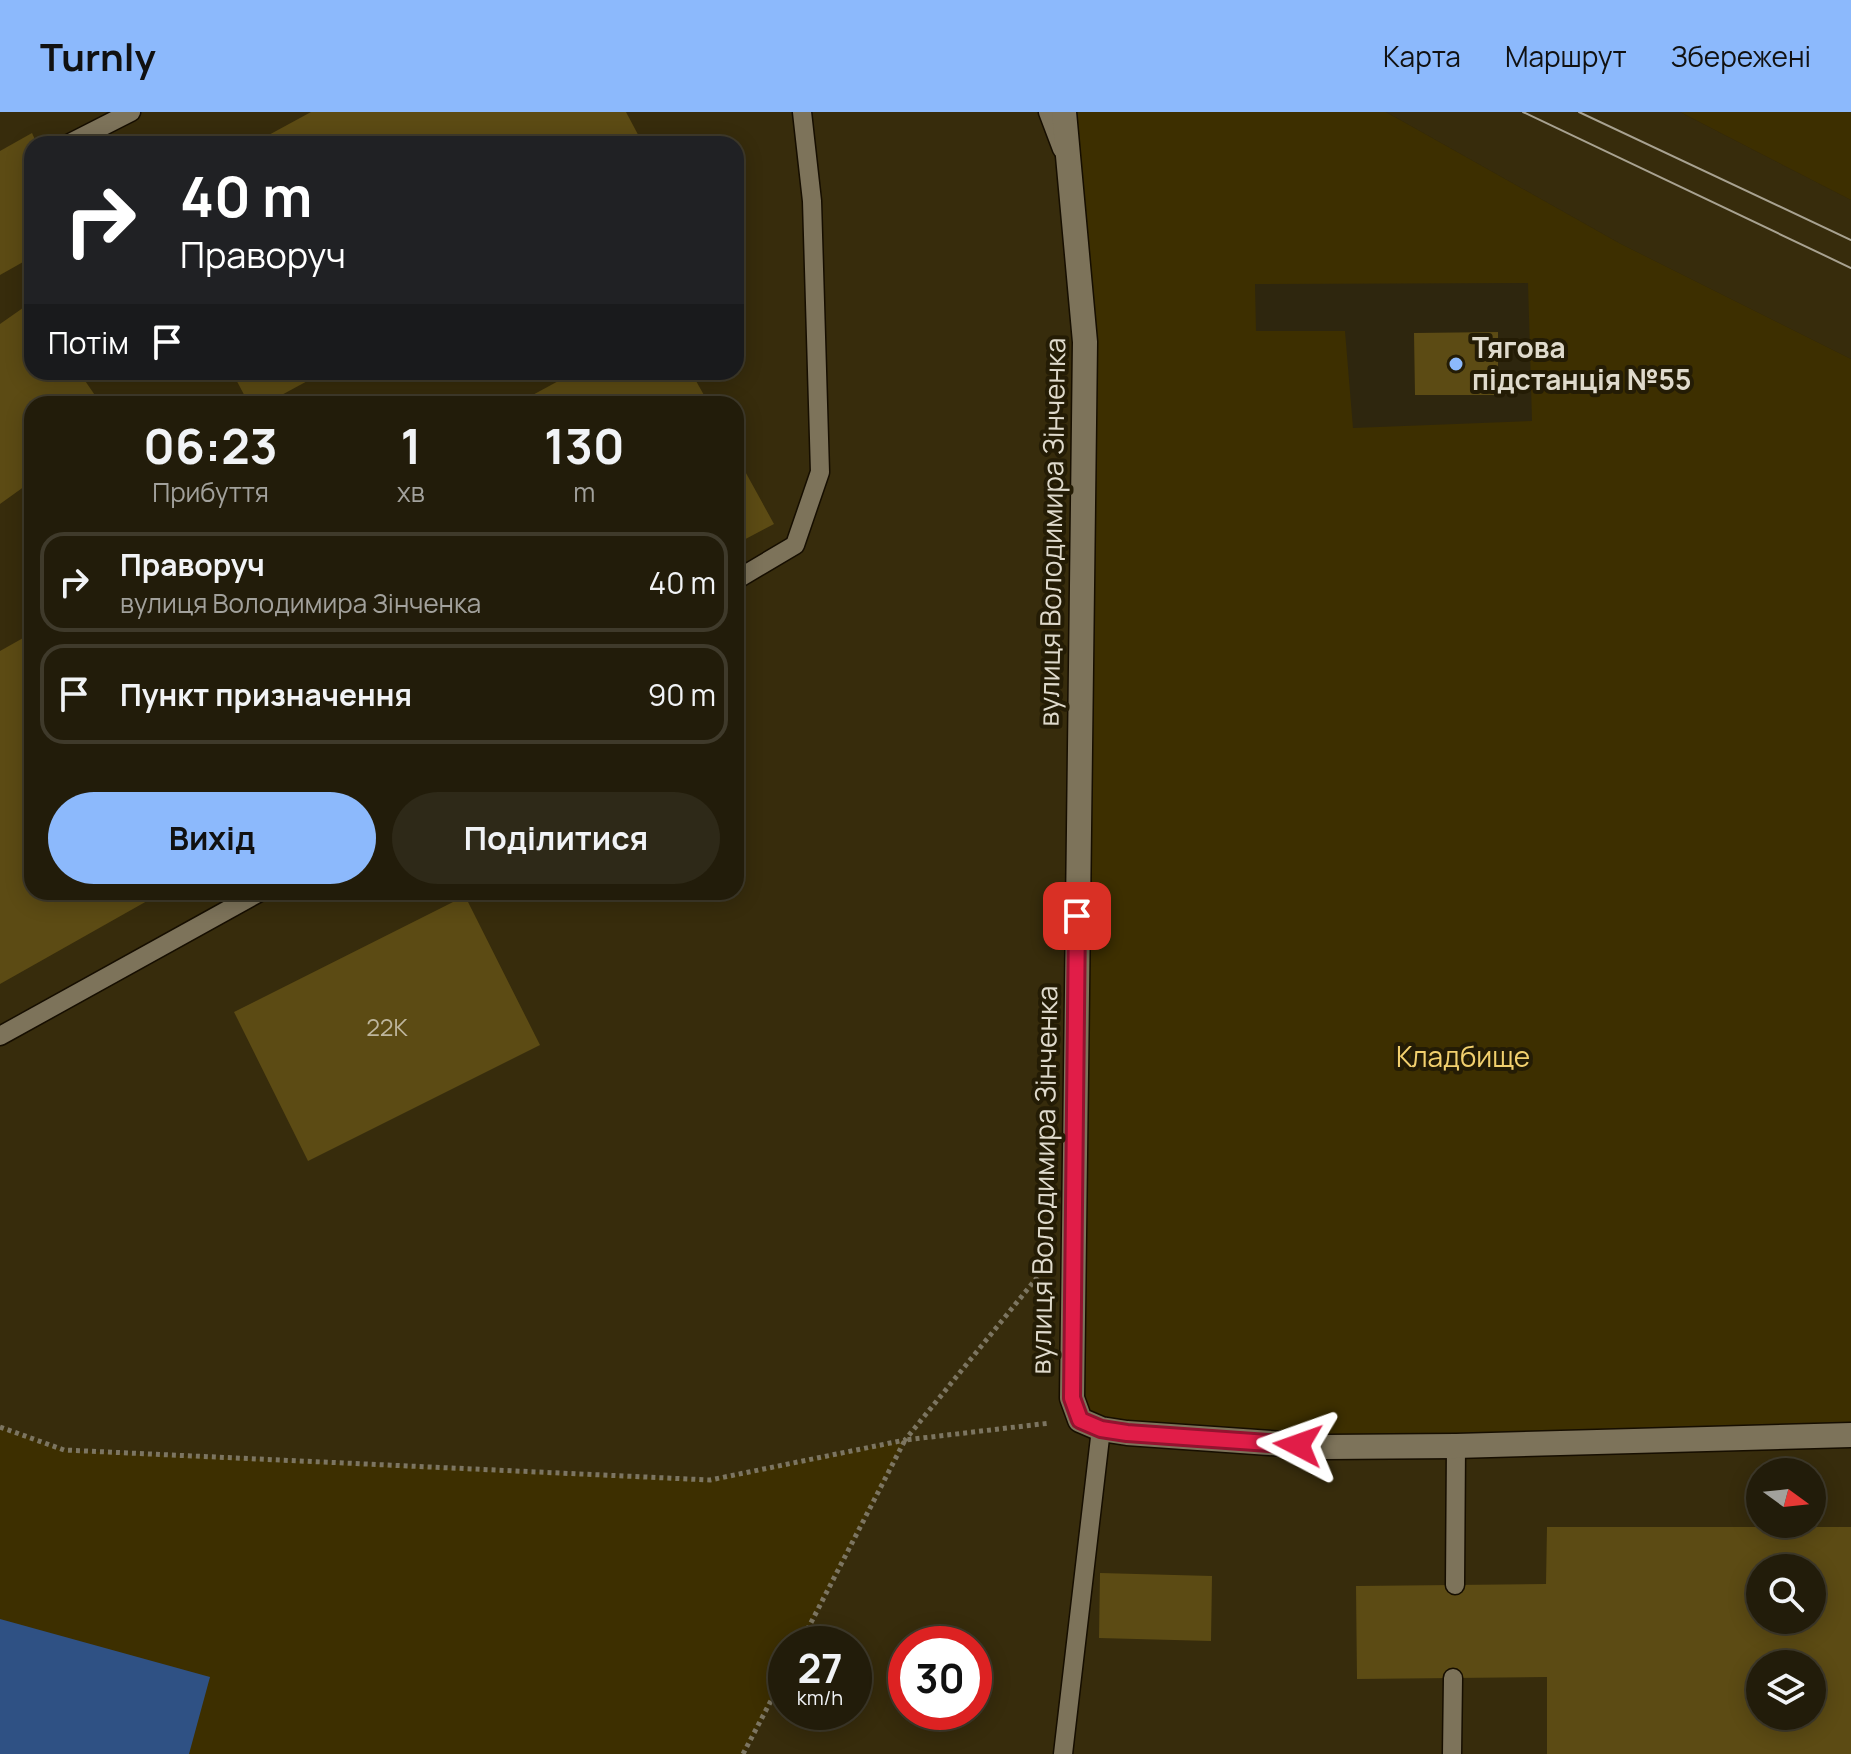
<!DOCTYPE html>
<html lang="uk">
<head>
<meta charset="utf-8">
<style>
  :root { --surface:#221c0a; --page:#2e2918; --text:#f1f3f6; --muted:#a2a19c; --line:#3f3a2b; --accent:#8cb9fc }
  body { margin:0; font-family:Manrope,sans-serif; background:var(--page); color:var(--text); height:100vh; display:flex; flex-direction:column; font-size:30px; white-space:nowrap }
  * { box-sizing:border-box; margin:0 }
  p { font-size:26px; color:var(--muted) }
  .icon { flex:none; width:44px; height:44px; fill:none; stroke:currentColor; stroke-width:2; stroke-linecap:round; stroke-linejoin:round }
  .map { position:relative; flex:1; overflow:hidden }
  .drawer { position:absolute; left:24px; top:284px; width:720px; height:504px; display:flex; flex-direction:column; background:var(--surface); border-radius:24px; box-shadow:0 4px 20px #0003,0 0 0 2px var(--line) }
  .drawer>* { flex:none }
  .hud { position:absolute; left:24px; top:24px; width:720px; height:244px; border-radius:24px; box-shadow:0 4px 20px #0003,0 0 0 2px var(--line); background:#202124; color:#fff; overflow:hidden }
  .needle { width:52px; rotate:105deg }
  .tools { position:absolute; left:1746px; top:1346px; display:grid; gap:16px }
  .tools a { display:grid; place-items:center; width:80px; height:80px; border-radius:50%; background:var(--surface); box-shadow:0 4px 20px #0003,0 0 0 2px var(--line); font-size:40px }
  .speed { position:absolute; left:768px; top:1514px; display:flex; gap:16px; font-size:40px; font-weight:700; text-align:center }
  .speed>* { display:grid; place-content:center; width:104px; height:104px; border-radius:50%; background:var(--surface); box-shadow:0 4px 20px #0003,0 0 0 2px var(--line); line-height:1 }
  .speed small { font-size:20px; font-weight:400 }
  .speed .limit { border:12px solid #d22; background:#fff; color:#111 }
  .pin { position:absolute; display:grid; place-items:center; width:68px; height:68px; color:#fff; margin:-34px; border-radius:16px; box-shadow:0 4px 12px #0006 }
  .me { position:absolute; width:88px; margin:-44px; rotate:274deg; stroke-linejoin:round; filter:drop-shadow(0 0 6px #0008) }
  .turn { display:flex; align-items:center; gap:28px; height:168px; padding:0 24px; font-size:36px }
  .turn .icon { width:104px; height:104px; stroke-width:2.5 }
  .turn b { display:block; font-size:56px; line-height:68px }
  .then { display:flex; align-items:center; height:76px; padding:0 24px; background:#0003; gap:16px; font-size:30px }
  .eta { display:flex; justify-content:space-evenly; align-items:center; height:136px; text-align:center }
  .eta b { font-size:48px; font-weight:700; line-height:56px }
  .primary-button { display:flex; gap:16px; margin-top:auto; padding:16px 24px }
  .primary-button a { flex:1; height:92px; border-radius:48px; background:var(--accent); color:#111; font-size:32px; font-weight:700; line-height:92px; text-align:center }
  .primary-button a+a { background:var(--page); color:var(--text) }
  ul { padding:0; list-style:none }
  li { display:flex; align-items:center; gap:24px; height:100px; margin:0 16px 12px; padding:0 8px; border:4px solid var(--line); border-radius:24px }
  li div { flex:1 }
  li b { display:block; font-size:30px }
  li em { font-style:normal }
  header { display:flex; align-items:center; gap:48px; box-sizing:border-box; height:112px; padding:0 40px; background:var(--accent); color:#111 }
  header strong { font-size:38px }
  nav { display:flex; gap:44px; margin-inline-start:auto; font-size:28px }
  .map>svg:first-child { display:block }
</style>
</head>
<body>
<header>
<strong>Turnly</strong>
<nav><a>Карта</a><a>Маршрут</a><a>Збережені</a></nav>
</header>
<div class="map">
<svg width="1851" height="1642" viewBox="0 0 1851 1642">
  <rect width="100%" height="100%" fill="#2e260e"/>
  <path fill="#372c0c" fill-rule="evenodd" d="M0,0H1064L1851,1328V1642H743L786,1560V1600H854V1532H800L904,1328L710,1368L64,1338L0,1315ZM32,32H736V260H32ZM32,292H736V780H32ZM1760,1360H1812V1412H1760ZM1760,1456H1812V1508H1760ZM906,1532H974V1600H906ZM1760,1552H1812V1604H1760Z
    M1386,0H1680L1851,88V247L1619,131Z"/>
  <path fill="#3d2f00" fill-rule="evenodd" d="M1064,0H1386L1619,131L1851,247V1323L1456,1334L1080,1308L1085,230ZM1528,171L1532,309L1353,316L1345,219H1256L1255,172Z
    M1680,0H1851V88Z
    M0,1315L64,1338L710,1368L905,1328L800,1532H786V1560L743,1642H0Z"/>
  <path fill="#2f5184" d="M0,1507L210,1565L189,1642H0Z"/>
  <path fill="#5c4b14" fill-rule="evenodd" d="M311,0H626L643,32H252Z
    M32,21L37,32H32V145L0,163V39Z
    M30,191L32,260H79L101,292H32V369L0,392V212Z
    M1498,220V283H1415L1414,221Z
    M232,260H324L265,292H249Z
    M575,260H691L709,292H516Z
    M736,343L774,412L736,432Z
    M32,521V780H163L0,872V539Z
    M465,784L540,933L308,1049L234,900Z
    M1547,1415H1851V1642H1547V1565L1357,1567L1356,1474L1546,1472ZM1760,1456H1812V1508H1760ZM1760,1552H1812V1604H1760Z
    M1100,1461L1212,1464L1211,1529L1099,1526Z"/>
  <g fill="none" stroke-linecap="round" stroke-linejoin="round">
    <defs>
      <path id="service" d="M1048,0L1062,37
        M68,32L131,0
        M736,468L795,433L820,360L812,89L802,0
        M0,924L260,780
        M1455,1473L1456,1334
        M1063,1642L1101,1317
        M1452,1642L1453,1566"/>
      <path id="minor" d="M1064,0L1085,230L1072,1286L1080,1308L1101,1317L1127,1321L1327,1335L1456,1334L1851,1323"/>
    </defs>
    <use href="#service" stroke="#160e00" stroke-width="21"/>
    <use href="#minor" stroke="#160e00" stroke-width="27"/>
    <path stroke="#7c7561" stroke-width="5" stroke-dasharray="4 4" stroke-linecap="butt" d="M0,1315L64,1338L710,1368L905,1328L1044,1157
      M800,1532L905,1328L1050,1311
      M743,1642L786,1560"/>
    <use href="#service" stroke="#7d735a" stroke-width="18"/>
    <use href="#minor" stroke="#7d735a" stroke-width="24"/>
    <path stroke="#a8a291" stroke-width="2" d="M1523,0L1851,156
      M1579,0L1851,128"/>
  </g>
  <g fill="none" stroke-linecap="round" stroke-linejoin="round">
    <defs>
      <path id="route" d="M1077,804L1072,1286L1080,1308L1101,1317L1127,1321L1298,1333"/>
    </defs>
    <use href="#route" stroke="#92132f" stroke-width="20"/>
    <use href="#route" stroke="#e11d48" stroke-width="14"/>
  </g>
  <circle fill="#8cb9fc" stroke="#241c05" stroke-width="3" cx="1456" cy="252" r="8"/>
  <g text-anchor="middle" stroke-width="8" stroke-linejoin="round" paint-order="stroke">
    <g font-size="24" fill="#beb69e">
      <text x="387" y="924">22К</text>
    </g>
    <g font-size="28" font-weight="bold" fill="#dfdacc" stroke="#241c05" text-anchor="start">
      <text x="1472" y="246">Тягова<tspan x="1472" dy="32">підстанція №55</tspan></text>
    </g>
    <g font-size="28" fill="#dfdacc" stroke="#241c05">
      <text transform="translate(1052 420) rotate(-89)" y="10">вулиця Володимира Зінченка</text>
      <text transform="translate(1044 1068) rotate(-89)" y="10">вулиця Володимира Зінченка</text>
    </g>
    <g font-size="28" fill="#f2d06e" stroke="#241c05">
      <text x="1463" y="955">Кладбище</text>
    </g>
  </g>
</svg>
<div class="tools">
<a><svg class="needle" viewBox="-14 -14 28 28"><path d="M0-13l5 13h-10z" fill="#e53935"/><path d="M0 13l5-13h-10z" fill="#a2a19c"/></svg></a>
<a><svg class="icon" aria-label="search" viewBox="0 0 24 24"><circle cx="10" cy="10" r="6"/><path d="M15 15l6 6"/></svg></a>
<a><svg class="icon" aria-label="layers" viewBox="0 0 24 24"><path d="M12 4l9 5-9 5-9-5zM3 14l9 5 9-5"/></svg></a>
</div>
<div class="speed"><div>27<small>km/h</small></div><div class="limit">30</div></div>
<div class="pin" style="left:1077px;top:804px;background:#d93025"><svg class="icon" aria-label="arrive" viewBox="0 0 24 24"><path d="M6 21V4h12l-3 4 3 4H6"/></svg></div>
<svg class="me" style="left:1298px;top:1333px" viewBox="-20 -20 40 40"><path d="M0-17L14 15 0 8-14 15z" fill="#e11d48" stroke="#fff" stroke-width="4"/></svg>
<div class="hud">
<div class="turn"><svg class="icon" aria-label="right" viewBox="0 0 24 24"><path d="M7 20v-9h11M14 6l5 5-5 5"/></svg><div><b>40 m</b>Праворуч</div></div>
<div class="then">Потім<svg class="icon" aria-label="arrive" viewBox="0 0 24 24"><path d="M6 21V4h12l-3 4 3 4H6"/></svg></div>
</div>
<section class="drawer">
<div class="eta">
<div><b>06:23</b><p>Прибуття</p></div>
<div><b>1</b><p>хв</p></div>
<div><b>130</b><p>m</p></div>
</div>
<ul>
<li><svg class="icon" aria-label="right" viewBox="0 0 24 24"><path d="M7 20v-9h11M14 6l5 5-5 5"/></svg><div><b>Праворуч</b><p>вулиця Володимира Зінченка</p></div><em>40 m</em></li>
<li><svg class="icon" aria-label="arrive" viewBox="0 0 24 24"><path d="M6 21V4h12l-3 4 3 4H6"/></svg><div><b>Пункт призначення</b></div><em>90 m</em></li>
</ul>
<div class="primary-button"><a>Вихід</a><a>Поділитися</a></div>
</section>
</div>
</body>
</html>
